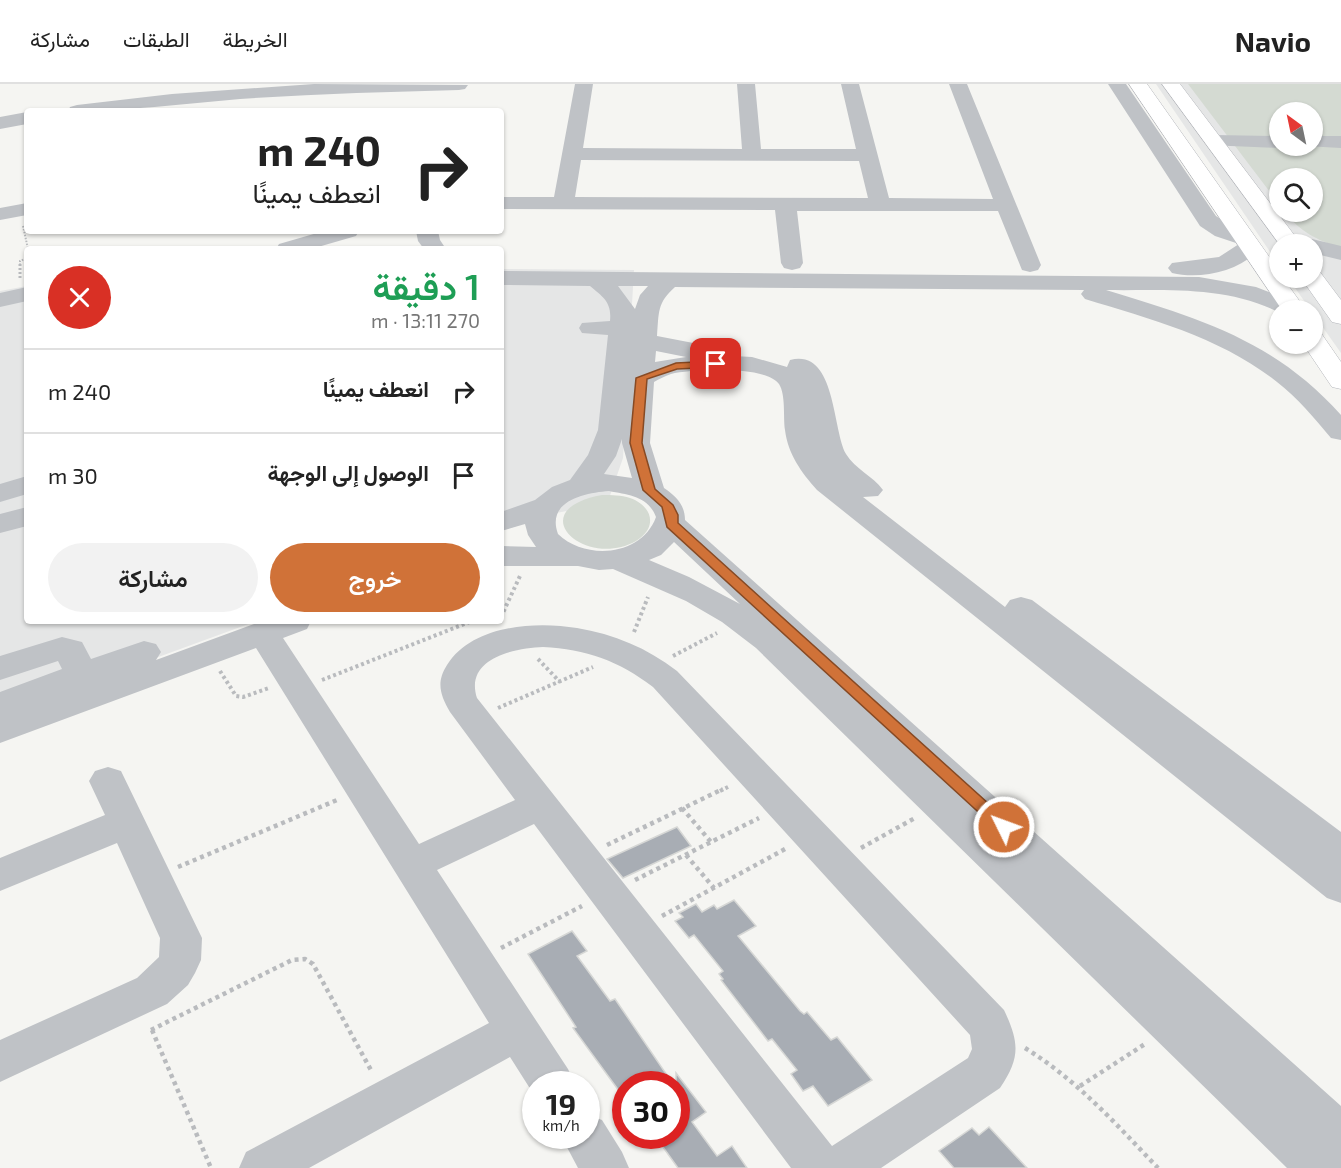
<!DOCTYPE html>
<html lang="ar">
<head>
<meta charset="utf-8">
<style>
  :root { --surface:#fff; --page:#f2f2f2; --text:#222; --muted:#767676; --line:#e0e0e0; --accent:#d07238 }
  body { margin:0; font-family:"Exo 2",Vazirmatn,sans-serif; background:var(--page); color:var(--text); direction:rtl; height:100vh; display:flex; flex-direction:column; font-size:22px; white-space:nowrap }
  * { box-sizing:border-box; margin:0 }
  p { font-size:20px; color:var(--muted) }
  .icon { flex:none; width:33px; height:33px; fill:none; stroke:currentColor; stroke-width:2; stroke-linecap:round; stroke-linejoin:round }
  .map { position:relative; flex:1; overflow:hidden; direction:ltr }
  .details { position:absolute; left:24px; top:162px; width:480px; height:378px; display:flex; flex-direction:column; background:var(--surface); border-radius:6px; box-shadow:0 2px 4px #0004; direction:rtl }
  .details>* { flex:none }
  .guide { position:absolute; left:24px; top:24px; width:480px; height:126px; border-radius:6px; box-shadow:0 2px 4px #0004; direction:rtl; background:#fff; color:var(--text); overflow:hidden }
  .needle { width:39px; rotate:327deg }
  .buttons { position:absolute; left:1269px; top:18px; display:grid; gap:12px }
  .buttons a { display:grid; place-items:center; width:54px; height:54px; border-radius:50%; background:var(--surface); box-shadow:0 2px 4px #0004; font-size:30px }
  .speed { position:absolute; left:522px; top:987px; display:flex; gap:12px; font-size:30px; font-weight:700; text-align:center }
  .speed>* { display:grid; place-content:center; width:78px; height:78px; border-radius:50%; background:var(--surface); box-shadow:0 2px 4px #0004; line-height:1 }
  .speed small { font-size:15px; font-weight:400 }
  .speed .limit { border:9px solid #d22; background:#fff; color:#111 }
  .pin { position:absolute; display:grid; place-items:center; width:51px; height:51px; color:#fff; margin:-26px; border-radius:12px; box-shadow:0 3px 9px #0006 }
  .me { position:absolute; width:66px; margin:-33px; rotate:312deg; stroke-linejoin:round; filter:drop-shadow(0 0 4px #0008) }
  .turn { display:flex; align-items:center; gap:21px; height:126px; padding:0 24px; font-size:27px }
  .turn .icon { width:78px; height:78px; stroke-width:2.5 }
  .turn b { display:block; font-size:42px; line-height:51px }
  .round { display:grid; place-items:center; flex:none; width:63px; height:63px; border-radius:32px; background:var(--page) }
  .headline { display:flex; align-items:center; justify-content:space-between; height:102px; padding:0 24px }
  h1 { font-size:36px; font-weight:600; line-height:45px; color:#1e9e55 }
  .primary-button { display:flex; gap:12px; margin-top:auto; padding:12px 24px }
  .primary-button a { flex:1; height:69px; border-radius:36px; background:var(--accent); color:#fff; font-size:24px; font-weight:600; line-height:69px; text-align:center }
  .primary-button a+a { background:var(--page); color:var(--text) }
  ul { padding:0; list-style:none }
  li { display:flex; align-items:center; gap:18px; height:84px; padding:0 24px; border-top:2px solid var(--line) }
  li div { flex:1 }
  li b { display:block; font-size:22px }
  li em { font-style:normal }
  header { display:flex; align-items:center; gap:36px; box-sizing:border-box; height:84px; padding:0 30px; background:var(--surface); border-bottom:2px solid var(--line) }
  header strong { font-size:28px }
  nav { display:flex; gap:33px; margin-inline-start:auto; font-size:21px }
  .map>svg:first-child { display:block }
</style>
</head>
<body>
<header>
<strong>Navio</strong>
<nav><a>الخريطة</a><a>الطبقات</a><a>مشاركة</a></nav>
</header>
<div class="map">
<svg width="1341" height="1084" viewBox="0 0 1341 1084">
  <rect width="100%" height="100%" fill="#f5f5f2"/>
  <path fill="#e5e6e6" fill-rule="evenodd" d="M1156,0H1341V269L1288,194H1312V160H1280L1279,181ZM1280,28H1312V62H1280ZM1280,94H1312V128H1280Z
    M501,185L634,186L623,374L605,426H572L556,429L501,447Z
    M27,202V537H257L0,631V207Z"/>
  <path fill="#d4dad2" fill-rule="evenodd" d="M1188,0H1341V164C1317,156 1300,148 1285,128H1312V94H1280L1279,120ZM1280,28H1312V62H1280Z
    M602,411C612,411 621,411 630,414C653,422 658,444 636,457C585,486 520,426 602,411Z"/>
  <path fill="#a8adb4" stroke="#d6d7d5" stroke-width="1.5" d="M677,743L691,762L623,794L607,775Z
    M734,816L756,842L738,852L800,927L804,930L807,928L831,956L837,953L872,996L828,1022L813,1002L803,1007L791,990L797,986L772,955L768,957L721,896L723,895L719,890L723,887L694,851L689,854L675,837L683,833L679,829L696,820L702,828L714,821L717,825Z
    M572,847L587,867L577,872L610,917L615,915L673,1000H626V1009L622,1011L573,944L576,943L528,870Z
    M676,989L706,1028L692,1038L717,1072L732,1062L747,1084H678L655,1052H676Z
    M989,1043L1027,1084H954L939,1067L972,1044L979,1051Z"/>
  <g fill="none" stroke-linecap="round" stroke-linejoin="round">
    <defs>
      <path id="major" d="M1129,0H1147L1280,188V194H1283L1306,226H1282Z
        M1162,0H1180L1301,160L1280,161Z
        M1312,186L1320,188L1341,216V240L1332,238L1301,194H1312Z
        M1312,247L1321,249L1341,278V305L1332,303L1303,260H1312Z"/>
    </defs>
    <use href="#major" stroke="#b3b5ba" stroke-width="1"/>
    <path stroke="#b9bbbe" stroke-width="2" stroke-dasharray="1.5 1.5" stroke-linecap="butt" d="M23,142L28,165
      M20,181V177L27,174"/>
    <path stroke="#b9bbbe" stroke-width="3" stroke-dasharray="2 2" stroke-linecap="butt" d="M20,180V194"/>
    <path stroke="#b9bbbe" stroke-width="4" stroke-dasharray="3 3" stroke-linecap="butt" d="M501,533L520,492
      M634,548L648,513
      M673,572L717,549
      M538,575L560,598
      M220,587L236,612L243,613L269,604
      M322,596L472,537
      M498,624L593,583
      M720,707L730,702"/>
    <path stroke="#b9bbbe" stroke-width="4.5" stroke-dasharray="4 4" stroke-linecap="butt" d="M682,724L711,758
      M607,761L723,705
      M861,764L915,734
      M686,771L714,804
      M178,783L337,716
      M635,796L759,734
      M662,832L787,764
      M501,864L582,822
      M151,946L292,876L305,875L313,880L372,988
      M152,946L211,1084
      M1025,964C1077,996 1116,1040 1158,1084
      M1080,1002L1145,960"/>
    <path fill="#bfc2c6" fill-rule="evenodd" d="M314,0L468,1L465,5L459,6C386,8 313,10 240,15C183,20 126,27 68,27L70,23L77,21L172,10Z
      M575,0H593L583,64L742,65L737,0H755L761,65H856L841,0H859L889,114L993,115L949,0H967L1041,181L1038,186L1030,188L1022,186L998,127H797L803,179L800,184L792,186L784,184L781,179L775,126L501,125V113H554ZM581,76L859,77L868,114L575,113Z
      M1108,0H1126L1216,132L1231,142L1253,150L1255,157L1261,162C1244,187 1201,196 1172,189L1168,184L1172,179L1219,173L1239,160L1215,152L1200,142Z
      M27,28V40L0,45V33Z
      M1214,51L1280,52V62H1287L1280,64L1207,61L1204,57L1207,53Z
      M1312,52H1341V64L1305,62H1312Z
      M27,119V131L0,136V124Z
      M324,147H359L356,152L311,165H276L279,160Z
      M416,147H438L440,156L446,165H424L418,157Z
      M1312,155L1341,162V176L1312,169V160H1302L1304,157Z
      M501,187L1199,193L1256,203L1302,221L1305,226H1280V229C1226,201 1164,207 1106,206C1198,234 1274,256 1341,331V356L1331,354C1314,334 1298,314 1277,298C1222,254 1151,235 1085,215L1081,210L1084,206L675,203C657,219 659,228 657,252L714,263L718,268L715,271L752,273L787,283L790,276C836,264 832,344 846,370C855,385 873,392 883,406L878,412L863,413L1005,523L1010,516L1021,513L1032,516L1341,748V819L1327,814L817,406C801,388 788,370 785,346C783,333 786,311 779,300C765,281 692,285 671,290C665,292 659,295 654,298L650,359L664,404C676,412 685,421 685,436L1341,1022V1084H1287L756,564L722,538L686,517L613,485L599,486L578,482H501V462L536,463L528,451L525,440L501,447V428L535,416L552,403L570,396L588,371L598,346L608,251L582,249L579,244L582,239L610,237C612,218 603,213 590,202L501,201ZM618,202H648L640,211L635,225ZM656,267L686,273L655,278ZM622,355V359L632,394L604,390L616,372ZM609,407C629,411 648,412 656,433C642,472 586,477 558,450C546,417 584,409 609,407ZM674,458L740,520L689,493L649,476L661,471Z
      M27,203V217L0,223V209Z
      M27,392V410L0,418V400Z
      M27,423V442L0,449V430Z
      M262,537H311L307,545L283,554L419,760L515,716L450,628C440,611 436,598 447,581C472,541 535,537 577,544C614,550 647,564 677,587L1004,926C1019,958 1021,973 1000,1004L881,1084H791L534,740L437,786L568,985L575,1000H536V1014L510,973L309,1084H239L246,1068L489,939L256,564L0,659V608L62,585L58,577L0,596V572L62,553L82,558L91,575L144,557L156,560L161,568L156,576ZM543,563C586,565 619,577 653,603L970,951L972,965L968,974L832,1062L477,614C464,574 515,564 543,563Z
      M108,683L121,687L202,854L201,876L195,889L188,901L167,920L0,998V956L137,894L159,873L160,854L117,759L0,807V774L105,731L89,697L95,687Z
      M586,1030L602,1036L622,1068L629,1084H578L561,1052H586Z"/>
    <use href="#major" fill="#fff" fill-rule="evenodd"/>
  </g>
  <path fill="#d07238" stroke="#874a24" stroke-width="1.5" d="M716,277L721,280L720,283L677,285L647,295L642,359L655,405L673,421L678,431V439L1010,739L1012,743L1010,747H999L667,443L662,423L643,406L630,359L636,294L676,279Z"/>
</svg>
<div class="buttons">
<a><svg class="needle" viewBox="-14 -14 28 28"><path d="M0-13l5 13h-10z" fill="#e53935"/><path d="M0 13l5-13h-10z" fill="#767676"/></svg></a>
<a><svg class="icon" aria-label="search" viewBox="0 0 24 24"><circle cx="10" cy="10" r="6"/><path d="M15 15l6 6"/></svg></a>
<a>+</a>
<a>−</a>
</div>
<div class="speed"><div>19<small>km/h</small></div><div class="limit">30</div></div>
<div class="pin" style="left:716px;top:280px;background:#d93025"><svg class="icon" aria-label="arrive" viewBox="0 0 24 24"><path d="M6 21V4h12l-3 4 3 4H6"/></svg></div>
<svg class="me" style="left:1004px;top:743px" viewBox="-20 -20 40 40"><circle r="17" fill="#d07238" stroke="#fff" stroke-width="3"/><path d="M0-11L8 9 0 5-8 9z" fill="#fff"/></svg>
<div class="guide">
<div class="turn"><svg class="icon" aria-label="right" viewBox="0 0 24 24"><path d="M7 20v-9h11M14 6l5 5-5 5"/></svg><div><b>240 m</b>انعطف يمينًا</div></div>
</div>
<section class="details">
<div class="headline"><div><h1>1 دقيقة</h1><p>270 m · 13:11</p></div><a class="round" style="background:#d93025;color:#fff"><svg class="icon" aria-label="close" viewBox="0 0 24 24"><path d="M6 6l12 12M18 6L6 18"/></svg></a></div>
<ul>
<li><svg class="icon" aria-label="right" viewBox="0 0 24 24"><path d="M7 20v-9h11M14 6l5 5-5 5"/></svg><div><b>انعطف يمينًا</b></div><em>240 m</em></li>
<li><svg class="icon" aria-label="arrive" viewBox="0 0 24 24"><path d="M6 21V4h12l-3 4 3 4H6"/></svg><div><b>الوصول إلى الوجهة</b></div><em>30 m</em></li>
</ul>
<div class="primary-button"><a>خروج</a><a>مشاركة</a></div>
</section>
</div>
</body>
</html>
